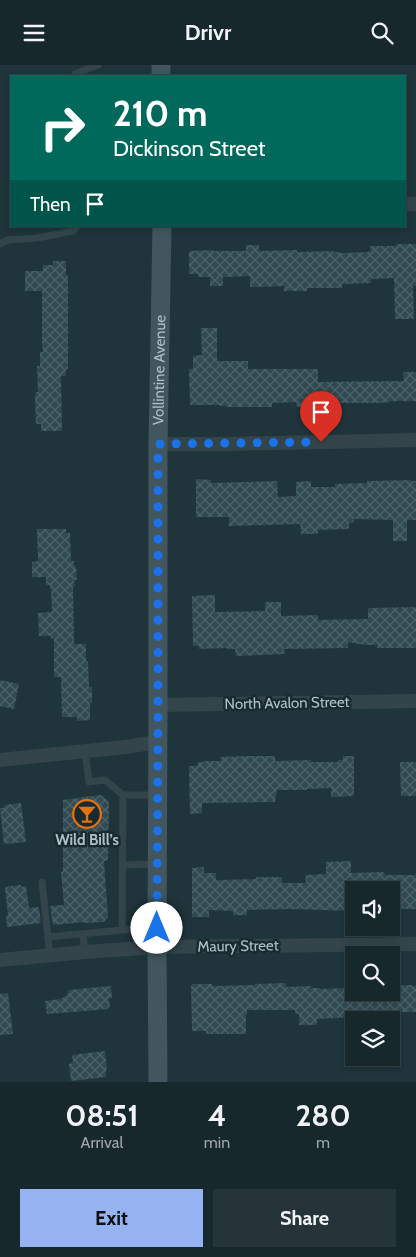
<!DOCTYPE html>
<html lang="en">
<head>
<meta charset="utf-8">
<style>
  :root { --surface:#17282c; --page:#243438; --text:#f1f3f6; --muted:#9ea6a9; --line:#364448; --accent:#95b2f1 }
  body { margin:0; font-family:Cabin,sans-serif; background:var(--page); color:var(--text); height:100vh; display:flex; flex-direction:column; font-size:19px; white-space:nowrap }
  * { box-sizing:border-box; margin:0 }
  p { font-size:16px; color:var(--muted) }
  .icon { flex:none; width:28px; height:28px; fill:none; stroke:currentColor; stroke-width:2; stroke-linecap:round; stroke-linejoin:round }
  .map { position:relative; height:1017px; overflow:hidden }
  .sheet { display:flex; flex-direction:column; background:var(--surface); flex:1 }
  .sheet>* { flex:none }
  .hud { position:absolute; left:10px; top:10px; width:396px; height:152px; border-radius:0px; box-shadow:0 2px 8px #0003,0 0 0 1px var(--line); background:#00695c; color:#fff; overflow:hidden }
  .tools { position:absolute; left:345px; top:816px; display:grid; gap:10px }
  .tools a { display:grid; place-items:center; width:55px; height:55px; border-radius:0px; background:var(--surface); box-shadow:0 2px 8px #0003,0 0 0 1px var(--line); font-size:25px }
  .pin { position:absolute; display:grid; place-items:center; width:42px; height:42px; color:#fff; margin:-51px -21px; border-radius:50% 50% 50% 0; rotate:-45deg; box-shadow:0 0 5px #0007 }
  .pin .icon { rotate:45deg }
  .me { position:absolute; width:55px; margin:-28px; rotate:0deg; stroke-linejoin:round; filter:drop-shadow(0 0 4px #0008) }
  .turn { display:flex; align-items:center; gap:18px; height:105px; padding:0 20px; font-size:22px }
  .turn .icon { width:65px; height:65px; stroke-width:2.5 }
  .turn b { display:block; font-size:35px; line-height:42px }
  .then { display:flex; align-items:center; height:48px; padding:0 20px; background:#0003; gap:10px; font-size:19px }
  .eta { display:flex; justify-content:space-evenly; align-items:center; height:85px; text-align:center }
  .eta b { font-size:30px; font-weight:700; line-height:35px }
  .cta { display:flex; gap:10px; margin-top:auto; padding:10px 20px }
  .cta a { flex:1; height:58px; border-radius:0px; background:var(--accent); color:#111; font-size:20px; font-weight:700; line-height:58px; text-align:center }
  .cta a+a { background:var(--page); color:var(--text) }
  header { display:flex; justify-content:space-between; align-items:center; height:65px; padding:0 20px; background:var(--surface); font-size:22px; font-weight:700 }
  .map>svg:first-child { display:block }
</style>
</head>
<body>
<header><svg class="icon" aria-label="menu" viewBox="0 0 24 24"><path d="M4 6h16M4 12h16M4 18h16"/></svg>Drivr<svg class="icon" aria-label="search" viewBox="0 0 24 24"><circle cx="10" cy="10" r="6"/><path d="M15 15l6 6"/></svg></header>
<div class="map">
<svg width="416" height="1017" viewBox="0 0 416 1017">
  <defs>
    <pattern id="building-cross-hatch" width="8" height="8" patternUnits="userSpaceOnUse" patternTransform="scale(1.25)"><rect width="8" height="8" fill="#314a52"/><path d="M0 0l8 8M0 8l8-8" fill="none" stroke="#4c6269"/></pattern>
  </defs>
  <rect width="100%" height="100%" fill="#1f353b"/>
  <path fill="url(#building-cross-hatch)" d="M396,179H416V221H413L414,254H395L394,213L371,214V218L342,219V223H307V226H284V221L250,222V211L223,212V221H210V212H199L198,209H189V186L213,185V186H246V180H259V186L297,185V187L331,186L342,188L368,187V186H370V181H396Z
    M53,196H66V210H68V304H66V311H61L62,366H41V359H36L35,332L36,327H38L37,301H40V287H43L42,276V226H25V206H43V200H53Z
    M201,263H217V296H248V304H318V317L404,316L403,307H416V336H390V337L379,338H331V328L312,329V342H298L297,341H296V337L272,338V342H226L227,341H220V340H190L189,304H193V291L202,290Z
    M196,414L211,415V418L277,416L278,432L296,431V417L311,416V422H335V419L367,418V416L411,415V416H416V455H407V476H393V455L354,454V457L349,458V464L318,465V469H301L300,459L229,461V452H196Z
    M37,464H66V468H70L71,496H74V500L76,502L77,515H74L75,521H73L74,579H86V596L88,597L89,622H92V638H90V655L77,656V652H62L61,612H54V573L51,574V571H39L38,548L52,547L51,524H50V520H46V512H32V497L38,496Z
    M215,530V547L265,546V537H281V551L318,550V555L368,554V543L416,542V583H377V580H365L348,577V583L284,584L285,589L236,591L235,584H227V583L199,584V581H193L192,531Z
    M0,615L19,619L14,644L0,641Z
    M246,691H275V696L311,695V697H338V695H343V691H354V731L331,732V723L307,724V725H277L275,737L202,738V748L190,749L189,701H195L198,700V697H204V696H221L220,692Z
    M400,697H416V731H401Z
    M101,730L109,737L108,795L104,796L108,852L104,857L84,858V857L53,860L50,841L64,840L61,807L63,806V735Z
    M21,738L26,777L4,779L0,743H4V740Z
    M351,796V808L384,807L385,810H416V844H400V825H352V846L291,844L247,845V850H233V846L209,845V852H192V803L204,802V808H216V815L256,814V812H282V818H306L305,810L326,809V797Z
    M21,820V822L26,821L29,843L39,842L41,858L7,862L6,851L8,850L5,823V822Z
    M286,918V922L311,921V923H320V924L352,923L353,928H397V926L399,925V920H412V921H416V947H386V948L353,949L354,952L317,954V960H299V949H295V945H247V950H246V969H206V966H192L191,921H192V919H212V921L255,920V919Z
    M111,921L112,933L109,934L110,942L107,943L108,944L47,949L45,936L61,934L69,928L68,925Z
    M8,928L13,969L0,970V929Z
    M105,986L107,1004H106V1012L71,1016L69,999L73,998L72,990Z"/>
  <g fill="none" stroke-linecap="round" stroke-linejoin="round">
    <path stroke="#33454b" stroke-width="7" d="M74,11L75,9L98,0
      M0,179L8,175L37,173L73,166L77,161
      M85,686L89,717L105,715L123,730
      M157,730H123L122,865L157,863
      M123,800L157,799
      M42,817L50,891
      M83,869L85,887
      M48,872L122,865"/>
    <path stroke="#33454b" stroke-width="14" d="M405,139H416
      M158,379H226L416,375
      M158,640L416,636
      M0,695L125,682L158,677
      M0,895L85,887L157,882L416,879"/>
    <g stroke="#41565e" stroke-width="19">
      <path d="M161,0V11"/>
      <path id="s1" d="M158,1017L157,882L158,640V379L162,161"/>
    </g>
  </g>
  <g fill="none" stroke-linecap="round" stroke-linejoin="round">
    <path stroke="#1a73e8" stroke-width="9" stroke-dasharray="0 16.2" d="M157,863L158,640V379L321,377"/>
  </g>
  <defs>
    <symbol id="bar-ring" viewBox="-11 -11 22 22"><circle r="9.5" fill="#192a30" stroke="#e8710a" stroke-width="1.5"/><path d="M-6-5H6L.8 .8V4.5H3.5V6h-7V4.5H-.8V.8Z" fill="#e8710a"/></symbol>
  </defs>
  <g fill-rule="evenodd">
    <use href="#bar-ring" x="71" y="733" width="32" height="32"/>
  </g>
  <g text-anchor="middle" stroke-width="5" stroke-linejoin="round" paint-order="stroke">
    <g font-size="15" fill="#aec0c7" stroke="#192a30">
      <text dy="5" stroke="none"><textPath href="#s1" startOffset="712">Vollintine Avenue</textPath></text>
      <text transform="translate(287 638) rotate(-1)" y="5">North Avalon Street</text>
      <text transform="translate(238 881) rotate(-1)" y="5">Maury Street</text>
    </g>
    <g font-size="15" font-weight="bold" fill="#aec0c7" stroke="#192a30">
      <text x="87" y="780">Wild Bill’s</text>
    </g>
  </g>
</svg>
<div class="tools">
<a><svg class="icon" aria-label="sound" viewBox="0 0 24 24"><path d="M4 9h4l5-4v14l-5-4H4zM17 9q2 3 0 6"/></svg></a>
<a><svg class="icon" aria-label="search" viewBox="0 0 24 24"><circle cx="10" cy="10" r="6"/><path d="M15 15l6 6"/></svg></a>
<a><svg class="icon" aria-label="layers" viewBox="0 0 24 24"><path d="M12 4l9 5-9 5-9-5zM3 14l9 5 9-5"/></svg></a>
</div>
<div class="pin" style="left:321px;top:377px;background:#d93025"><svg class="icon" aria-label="arrive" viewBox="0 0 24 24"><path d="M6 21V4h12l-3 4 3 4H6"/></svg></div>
<svg class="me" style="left:157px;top:863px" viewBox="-20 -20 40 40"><circle r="19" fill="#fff"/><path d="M0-13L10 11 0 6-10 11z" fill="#1a73e8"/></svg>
<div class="hud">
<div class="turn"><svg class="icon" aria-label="right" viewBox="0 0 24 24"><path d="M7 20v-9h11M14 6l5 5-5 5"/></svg><div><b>210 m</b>Dickinson Street</div></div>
<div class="then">Then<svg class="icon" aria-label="arrive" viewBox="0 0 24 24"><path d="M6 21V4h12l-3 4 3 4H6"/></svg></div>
</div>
</div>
<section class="sheet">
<div class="eta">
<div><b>08:51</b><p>Arrival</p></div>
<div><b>4</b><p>min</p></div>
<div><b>280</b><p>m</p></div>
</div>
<div class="cta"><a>Exit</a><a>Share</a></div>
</section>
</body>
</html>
